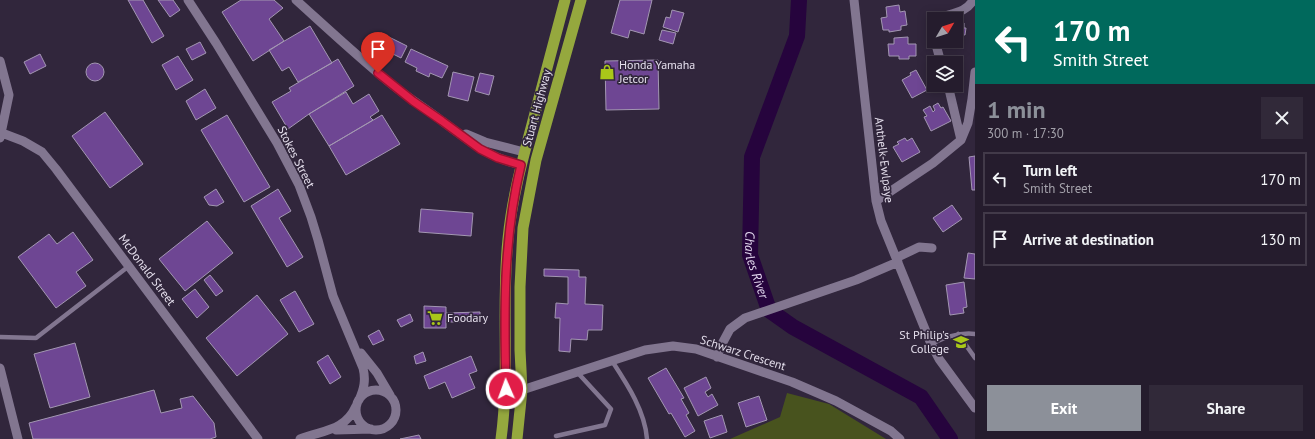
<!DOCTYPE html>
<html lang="en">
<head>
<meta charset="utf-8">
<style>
  :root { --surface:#251c2d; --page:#312939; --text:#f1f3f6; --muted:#a3a1aa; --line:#423a49; --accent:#8c9099 }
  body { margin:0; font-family:"PT Sans",sans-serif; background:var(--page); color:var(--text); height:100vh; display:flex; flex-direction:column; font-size:15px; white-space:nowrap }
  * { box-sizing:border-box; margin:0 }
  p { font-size:13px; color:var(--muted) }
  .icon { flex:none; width:22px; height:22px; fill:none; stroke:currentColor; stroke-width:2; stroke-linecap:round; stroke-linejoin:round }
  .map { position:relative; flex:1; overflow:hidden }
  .drawer { display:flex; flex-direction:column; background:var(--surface); width:340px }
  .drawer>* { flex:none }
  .hud { background:#00695c; color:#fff; overflow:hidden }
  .needle { width:26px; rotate:51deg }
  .tools { position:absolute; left:927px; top:12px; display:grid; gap:8px }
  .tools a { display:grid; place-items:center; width:36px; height:36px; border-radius:0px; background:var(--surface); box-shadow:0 2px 10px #0003,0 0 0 1px var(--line); font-size:20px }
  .pin { position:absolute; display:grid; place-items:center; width:34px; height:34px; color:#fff; margin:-41px -17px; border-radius:50% 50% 50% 0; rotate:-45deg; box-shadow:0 0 4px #0007 }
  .pin .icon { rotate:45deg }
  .me { position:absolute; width:44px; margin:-22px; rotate:358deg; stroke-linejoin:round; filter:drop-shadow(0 0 3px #0008) }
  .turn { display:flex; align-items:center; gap:14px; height:84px; padding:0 12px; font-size:18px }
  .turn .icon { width:52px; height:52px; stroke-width:2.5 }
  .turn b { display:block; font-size:28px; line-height:34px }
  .round { display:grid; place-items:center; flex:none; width:42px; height:42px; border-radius:0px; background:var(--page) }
  .summary { display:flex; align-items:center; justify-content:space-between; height:68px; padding:0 12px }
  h1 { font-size:24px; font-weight:700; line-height:30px; color:var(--accent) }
  .primary-button { display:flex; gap:8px; margin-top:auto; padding:8px 12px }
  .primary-button a { flex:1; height:46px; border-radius:0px; background:var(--accent); color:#fff; font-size:16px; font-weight:700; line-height:46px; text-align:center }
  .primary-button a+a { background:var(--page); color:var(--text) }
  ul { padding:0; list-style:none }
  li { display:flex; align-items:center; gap:12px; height:54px; margin:0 8px 6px; padding:0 4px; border:2px solid var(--line); border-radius:0px }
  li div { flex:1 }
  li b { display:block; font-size:15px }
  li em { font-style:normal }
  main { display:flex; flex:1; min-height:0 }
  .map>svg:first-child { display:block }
</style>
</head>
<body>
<main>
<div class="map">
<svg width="975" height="439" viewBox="0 0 975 439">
  <rect width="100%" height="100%" fill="#31263c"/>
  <path fill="#48531e" d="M787,393L829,404L886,439H730L780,417Z"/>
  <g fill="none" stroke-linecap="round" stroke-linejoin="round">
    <path stroke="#26043d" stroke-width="16" id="s1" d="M799,0L797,36L752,157L750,255L769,310L793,327L921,397L950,439"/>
  </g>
  <path fill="#6e4693" stroke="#a397b2" d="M128,0H143L164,36L152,43Z
    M158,0H173L180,10L170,17Z
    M241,0H274L283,8L269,19L284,41L253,61L222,12Z
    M620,0H652L644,34L630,30L628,38L611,33Z
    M899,5L900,12L905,11L907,25L901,26V30L889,32V30H883L881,18L887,17L886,7Z
    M672,10L684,13L678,32L663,27L666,17L670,18Z
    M952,14L964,23V28H966L965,35L956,34V19H948Z
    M310,26L332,63L298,82L289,67L282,71L269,50Z
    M662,30L676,33L673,44L659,40Z
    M381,33L407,46L401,58L375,45Z
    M908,37V44H916V56H909V59H899V56H889L888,44H894V38Z
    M200,42L206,53L192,60L186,49Z
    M411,49L448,66L442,78L430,73L429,77L416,71L417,68L405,62Z
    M40,54L46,66L30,74L24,62Z
    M178,56L193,80L176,90L162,65Z
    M338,59L354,86L309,114L288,129L272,102L291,91L289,88Z
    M658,60L659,109L606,110L605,61Z
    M86 72a9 9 0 1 1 18 0a9 9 0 1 1-18 0Z
    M916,70L927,90L912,98L902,80L911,75L910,73Z
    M453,72L474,77L468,101L448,96Z
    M480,73L494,76L489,95L475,91Z
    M205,89L216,108L196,120L186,101Z
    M346,92L353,104L369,94L379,111L370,117L373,120L329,146L309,114Z
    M938,103L941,108L943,107L951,121L931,131L924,117L927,116L923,110L930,106L933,112L935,110L933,106Z
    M105,112L143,164L110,188L72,136Z
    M227,115L270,187L244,202L201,130Z
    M382,115L400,144L346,175L329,146Z
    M905,138L907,141L912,138L920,152L902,162L893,147L899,144L897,142Z
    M975,156V190H972L969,157Z
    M216,189L224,202L217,206L209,205L204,197Z
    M278,189L291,211L279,218L303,257L287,267L251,206Z
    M952,205L962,219L943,232L933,218Z
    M421,209L473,213L471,236L419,232Z
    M207,221L233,253L185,291L159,259Z
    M73,232L93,260L76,272L86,286L56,308L18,257L49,234L57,244Z
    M968,253L975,254V279L964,278Z
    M544,269L579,270V277H586L585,304L603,305L602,330H588L587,340L571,339L570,352L559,351L560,318H555L556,303L568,304V277L544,276Z
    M210,275L223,291L216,296L204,280Z
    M964,282L967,307L963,308L964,313L950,315L946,285Z
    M195,289L209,307L197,318L182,299Z
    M295,291L314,324L299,332L280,300Z
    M257,295L288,334L237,376L206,338Z
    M424,306L446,307V328H424Z
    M480,312V322H447L446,313Z
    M410,314L413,321L401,327L397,320Z
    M379,330L384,340L373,345L368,336Z
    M75,343L90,397L50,408L34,354Z
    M423,352L426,361L416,364L414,356Z
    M328,355L341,377L330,384L317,362Z
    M471,356L477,371L469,374L475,388L452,398L445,382L429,389L424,376Z
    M666,368L684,398L681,399L689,413L686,415L695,431L685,437L671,413L669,414L648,378Z
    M706,377L711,388L705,392L708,397L712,394L718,405L698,416L684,388Z
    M154,390L161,413L182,408L180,399L193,396L214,423L216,437L210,439H33L29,423Z
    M759,396L767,420L746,427L738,403Z
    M722,415L727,432L710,438L704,421Z
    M419,435L421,439H400Z"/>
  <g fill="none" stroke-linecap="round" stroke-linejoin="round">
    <path stroke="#827690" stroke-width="4.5" d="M958,334L975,358
      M0,337L36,338L129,266
      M931,344C945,337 959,332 975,334
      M612,361C627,384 645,411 647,439
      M556,436L605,425L611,409L577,372"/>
    <path stroke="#827690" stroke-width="9" d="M188,0L216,43L277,143L299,185L311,217L318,240L333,296L363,368C366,380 364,389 359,400
      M296,0C327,28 358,57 390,83C407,97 425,108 442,121C471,142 484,156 521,165
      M854,0L876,201L881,221L931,344L939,359L975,408
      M936,19C949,13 966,14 973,0
      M934,21C929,25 932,32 934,37
      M935,41L941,63
      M0,61L9,95L0,138
      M948,85L961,140
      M2,133L23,141L42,152L56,169L258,439
      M466,134L485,142L524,152
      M876,201L933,163L961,140L968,123L972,99L975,72
      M896,258L919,247L932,248
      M361,353L377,373L390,395
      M717,357L723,342L730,329L745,318L856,280L898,262
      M0,368L18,439
      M522,390L645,350L673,346L696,349L792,382L836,401L891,431L900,439
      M356 410a20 20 0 1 1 40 0a20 20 0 1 1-40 0Z
      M336,430L371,429
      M300,439C323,430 345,431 356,406"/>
    <path stroke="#95a83e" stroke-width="11" d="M501,439C510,373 501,305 508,239C512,197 523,158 534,117C544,78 555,39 565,0
      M517,439L522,390L520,350V287L523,228L536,160L581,0"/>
  </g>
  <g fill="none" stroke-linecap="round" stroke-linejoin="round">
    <defs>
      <path id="route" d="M378,73L413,101L442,121L480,149L498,158L521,165C503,239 504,313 506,389"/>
    </defs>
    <use href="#route" stroke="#92132f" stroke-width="10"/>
    <use href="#route" stroke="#e11d48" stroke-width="7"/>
  </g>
  <defs>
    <symbol id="shop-bare" viewBox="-9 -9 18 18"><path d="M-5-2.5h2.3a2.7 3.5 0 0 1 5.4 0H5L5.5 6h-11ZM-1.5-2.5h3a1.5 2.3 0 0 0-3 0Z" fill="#a9c719" stroke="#31263c" stroke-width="2.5" paint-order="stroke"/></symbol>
    <symbol id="supermarket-bare" viewBox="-9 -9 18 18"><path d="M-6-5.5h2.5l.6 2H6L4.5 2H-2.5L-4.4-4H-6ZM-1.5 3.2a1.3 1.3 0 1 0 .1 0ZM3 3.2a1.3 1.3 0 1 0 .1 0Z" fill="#a9c719" stroke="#31263c" stroke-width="2.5" paint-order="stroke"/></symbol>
    <symbol id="school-bare" viewBox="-9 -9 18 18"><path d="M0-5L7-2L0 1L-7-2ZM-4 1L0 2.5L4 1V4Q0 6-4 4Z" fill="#a9c719" stroke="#31263c" stroke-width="2.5" paint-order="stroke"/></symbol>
  </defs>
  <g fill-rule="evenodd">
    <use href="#shop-bare" x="596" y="61" width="22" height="22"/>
    <use href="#supermarket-bare" x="424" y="307" width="22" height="22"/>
    <use href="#school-bare" x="950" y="331" width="22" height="22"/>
  </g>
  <g text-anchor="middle" stroke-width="3.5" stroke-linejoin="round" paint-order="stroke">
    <g font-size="12" fill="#e4deec" stroke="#31263c" text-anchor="start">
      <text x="619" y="69">Honda Yamaha<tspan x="619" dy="14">Jetcor</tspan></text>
      <text x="447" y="322">Foodary</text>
      <text x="949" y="339" text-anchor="end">St Philip's<tspan x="949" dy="14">College</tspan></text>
    </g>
    <g font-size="12" fill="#e4deec" stroke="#31263c">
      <text transform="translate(537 108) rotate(-75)" y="4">Stuart Highway</text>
      <text transform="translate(296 157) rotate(63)" y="4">Stokes Street</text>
      <text transform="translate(884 160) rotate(83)" y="4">Anthelk-Ewlpaye</text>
      <text transform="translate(147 270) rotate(53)" y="4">McDonald Street</text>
      <text transform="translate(743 353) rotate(18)" y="4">Schwarz Crescent</text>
    </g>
    <g font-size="13" font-style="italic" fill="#e3d9ef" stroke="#31263c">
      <text dy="5" stroke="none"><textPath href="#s1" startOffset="274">Charles River</textPath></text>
    </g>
  </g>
</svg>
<div class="tools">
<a><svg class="needle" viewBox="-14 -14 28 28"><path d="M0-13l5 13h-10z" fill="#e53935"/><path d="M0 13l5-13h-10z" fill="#a3a1aa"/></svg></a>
<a><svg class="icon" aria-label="layers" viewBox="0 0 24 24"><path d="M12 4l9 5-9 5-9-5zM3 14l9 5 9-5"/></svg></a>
</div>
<div class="pin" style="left:378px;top:73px;background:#d93025"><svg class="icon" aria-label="arrive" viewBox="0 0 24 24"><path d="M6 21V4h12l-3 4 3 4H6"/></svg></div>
<svg class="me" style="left:506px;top:389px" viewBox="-20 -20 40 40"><circle r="17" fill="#e11d48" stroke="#fff" stroke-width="3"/><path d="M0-11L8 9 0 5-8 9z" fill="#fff"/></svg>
</div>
<section class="drawer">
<div class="hud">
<div class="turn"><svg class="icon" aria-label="left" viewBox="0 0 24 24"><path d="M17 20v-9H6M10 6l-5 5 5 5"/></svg><div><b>170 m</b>Smith Street</div></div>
</div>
<div class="summary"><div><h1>1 min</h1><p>300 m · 17:30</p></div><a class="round"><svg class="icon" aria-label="close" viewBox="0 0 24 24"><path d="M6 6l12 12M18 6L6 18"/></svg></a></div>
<ul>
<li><svg class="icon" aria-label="left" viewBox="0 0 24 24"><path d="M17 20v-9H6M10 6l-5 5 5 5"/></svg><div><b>Turn left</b><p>Smith Street</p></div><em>170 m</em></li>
<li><svg class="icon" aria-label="arrive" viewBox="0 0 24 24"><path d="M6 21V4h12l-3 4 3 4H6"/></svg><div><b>Arrive at destination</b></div><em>130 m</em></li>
</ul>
<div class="primary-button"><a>Exit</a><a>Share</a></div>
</section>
</main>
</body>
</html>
